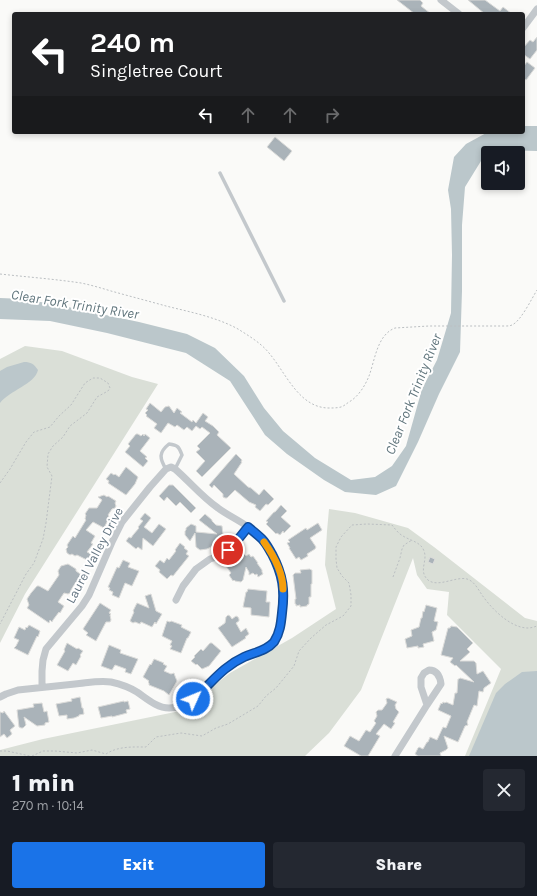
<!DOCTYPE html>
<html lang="en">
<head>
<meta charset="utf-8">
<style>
  :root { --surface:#171b24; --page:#242831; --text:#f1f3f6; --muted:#9ea1a6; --accent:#1a73e8 }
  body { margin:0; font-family:Karla,sans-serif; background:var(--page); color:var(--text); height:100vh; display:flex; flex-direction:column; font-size:15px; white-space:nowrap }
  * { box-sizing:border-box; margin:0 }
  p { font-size:13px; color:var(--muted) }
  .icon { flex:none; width:22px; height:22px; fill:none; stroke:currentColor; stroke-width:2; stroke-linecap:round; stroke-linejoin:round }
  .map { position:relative; height:756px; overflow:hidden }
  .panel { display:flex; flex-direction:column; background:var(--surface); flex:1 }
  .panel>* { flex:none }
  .hud { position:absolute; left:12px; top:12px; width:513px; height:122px; border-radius:4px; box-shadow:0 2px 6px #0003; background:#202124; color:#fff; overflow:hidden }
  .buttons { position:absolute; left:481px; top:146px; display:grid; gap:8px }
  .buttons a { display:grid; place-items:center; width:44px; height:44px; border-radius:4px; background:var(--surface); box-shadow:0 2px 6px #0003; font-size:20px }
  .pin { position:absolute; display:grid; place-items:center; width:34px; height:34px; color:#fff; margin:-17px; border:2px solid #fff; border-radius:50%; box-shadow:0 1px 4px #0007 }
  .me { position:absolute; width:44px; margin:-22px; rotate:46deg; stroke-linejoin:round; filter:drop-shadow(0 0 3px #0008) }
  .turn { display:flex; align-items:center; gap:14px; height:84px; padding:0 12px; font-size:18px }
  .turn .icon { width:52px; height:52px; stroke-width:2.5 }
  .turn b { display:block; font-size:28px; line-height:34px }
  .lanes { display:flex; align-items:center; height:38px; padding:0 12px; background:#0003; justify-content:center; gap:20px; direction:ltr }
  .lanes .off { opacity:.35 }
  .round { display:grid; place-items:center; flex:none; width:42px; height:42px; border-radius:4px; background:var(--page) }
  .overview { display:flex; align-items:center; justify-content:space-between; height:68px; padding:0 12px }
  h1 { font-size:24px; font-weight:800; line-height:30px }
  .action { display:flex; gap:8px; margin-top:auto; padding:8px 12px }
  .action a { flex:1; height:46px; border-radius:4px; background:var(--accent); color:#fff; font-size:16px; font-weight:800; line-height:46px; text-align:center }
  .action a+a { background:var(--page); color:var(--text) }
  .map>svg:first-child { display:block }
</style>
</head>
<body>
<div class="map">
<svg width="537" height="756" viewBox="0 0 537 756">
  <rect width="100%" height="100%" fill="#fafaf8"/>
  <path fill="#dadfd7" d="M25,346L62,351L132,377L158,384L25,594L0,643V359Z
    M329,509L355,513L408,528L434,547L525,618L537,621V756H465L501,669L447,615L449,592L427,589L417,575L413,558L361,690L329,733L305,756H0V750L43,739L180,711L230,673L292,638L336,609L325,565L327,531Z"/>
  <path fill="#bbc7cb" d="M523,126H537V151L496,150L492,153H488V156L481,161L465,187L462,225V291L460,352L439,394L418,442L396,486L376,495L345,492L324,480L287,454L265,435L230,381L186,353L107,333L50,321L0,319V298L24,299L68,307L139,322L187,334L215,348L244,376L264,408L283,431L315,458L351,480L375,477L392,466L406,446L422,389L437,360L451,313L452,255L451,209L448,190L454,157L466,144L488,132H523Z
    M24,362C31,362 34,364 38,370C35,384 9,391 0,403V371L7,367Z
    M537,671V756H469L496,693L505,684L522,672Z"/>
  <path fill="#aab3b9" stroke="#dcdcda" d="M397,0H420L423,3L421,6L431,14H415Z
    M468,0H485L500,11L503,7L512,14H485Z
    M537,37V50L530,59L523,54V48L530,40L533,42Z
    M527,62L535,68L526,80L523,78V67Z
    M275,137L292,151L284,161L267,147Z
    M150,403L161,412L165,407L169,406L174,413L177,408L182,412L180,413L192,422L193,420L196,423L203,413L208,417L205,421L213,426L219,432L217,435L231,448L202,477L196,471L205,461L196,452L200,449L197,446L210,433L202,427L200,429L196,426L192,431L187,427L184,430L177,425L175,427L168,423L161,433L154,428L157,424L146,416L147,415L145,413L148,410L146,409Z
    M136,434H138L141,436L143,434L144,436L145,434L150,438L140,451L147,457L145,458L148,461L143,467L125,452L130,446L128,444Z
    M236,454L242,460L241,462H242L234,474L248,487L251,488L259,495L264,489L274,499L268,505L266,504L260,511L255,507L256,505L249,502L235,490L227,498H225L223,497V494L214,485L212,488L209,485Z
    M126,467L138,477L135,484L126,495L108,483L109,481L106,479L111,473L114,475L115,474L119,477Z
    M169,485H173L196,508L191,513L180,502L176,506L167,497L164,501L159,496Z
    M104,495L107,497L108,496L116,501L115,503L116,506L115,508L112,509L108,515L109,516L107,519L108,520L104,528L93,522L86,530L95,536L91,543L93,544L87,552L91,554L88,559L87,560L77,555L75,556L72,554L70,555L67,553L66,549L68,547L67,545L73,536L75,538L86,520L85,519L86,515L85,514L89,508H97L102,500L98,497Z
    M281,505L287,511L281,517L291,526L284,533L283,531L280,535L277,533L276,534L266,524L268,522L266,521L274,512H275Z
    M145,513L151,518L144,527L152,533L159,524L166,529L153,546L143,538L142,550L138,547L136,549L126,541L129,537L131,538L133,535L139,528L138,527L143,521L140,519Z
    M205,514L212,520V521L216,525L222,526L223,535L231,536L223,538V539H218L213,546L207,549L200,550L196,547L195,533L190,541L185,535V531L186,530V528L191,524L196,526V532L217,534L199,520Z
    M318,523L322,530L310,538L316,547L315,549L307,554L308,556L301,560L299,557L296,559L289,548H290L287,543L290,542L288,540L306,528L307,530Z
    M180,543L185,547L184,548L188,551L186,554L189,556L173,576L171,575L167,579L159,572L160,570L155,566L160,560L164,563L167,558L169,560L176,551L175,550Z
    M244,554L246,556L249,554L251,557L253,556L258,563H257L262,570V572L263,574L258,577L257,574L255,575L253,573L249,575V572L246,567L243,580L241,582L235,581L234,580L233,581L229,575L231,573L226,566Z
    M430,557L435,559L433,564L428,562Z
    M123,560L130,563L128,567L139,571L132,586L125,583L119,598L112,595L113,592L109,590L110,588L108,587L117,567L119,568Z
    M68,564L76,569V571L83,576L79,584L76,582L71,590L70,593L68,594L64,593L58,602L64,606L60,613L59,612L53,620L52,622L50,620L49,623L27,608L29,605L27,599L31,593L37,586H39L48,591L59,575L58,571L61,566Z
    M310,569L311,570H312V584H311V597H309V604L307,605V606L300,607V605L296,606V604H295V599H296L293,575L295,573H301L300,570Z
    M248,589L267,591L266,602H270L269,617L251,615V608L243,607L246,592H247Z
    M151,594L156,611L162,614L156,624L155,622L152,627L141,622L140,624L135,622L133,623L130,621L134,612L133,611L137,603L149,608L145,596Z
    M100,603L111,610L109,613L111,614L110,615L111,620L110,622H106L96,641L86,635L88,633L83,629Z
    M426,605L437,608L434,621L438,622L436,630L432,632L434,641L423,644L424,647L418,648V646L407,648L405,639L412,636L411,630L419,627L421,618H422L423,611L424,612Z
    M228,615L230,616L232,619L236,616L238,617L239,619V621L236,623L241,632L246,628L249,634L245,637L246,638L232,647L218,628L225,623L226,617Z
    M167,621L170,622L171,621L182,625L181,627L191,632L188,638H187L181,653L170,649L172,646L170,645L172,641L162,636Z
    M29,625L40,631L38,637L37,636L28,655L14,648L16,646L19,640L14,638L19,627L25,630L26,627L27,628Z
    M451,626L457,627L473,643L467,649L470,652L460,661H474L476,663L477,674L483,671L491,683L484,688L483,692L479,691L477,706L474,705L467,722L468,725L465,726L458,742L444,736L448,748L446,750L440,753L441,756H418L415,754L418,748L419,747L423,749L427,742H428L430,737L437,740L443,727L446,728L451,716L438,710L441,703L442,704L443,702L445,703L446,702L453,705L455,693H457L458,679H459L460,678L474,682L456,665L455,666L450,662L453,658L441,655L448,628H450Z
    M67,643L77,649L78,648L83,651L80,655L81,656L76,665L73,663L68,671L57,665L65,651L64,650Z
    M210,643H212L221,651L209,666L202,669L197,664L196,665L191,661L195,657L194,656L201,649L203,651Z
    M109,645L121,650L120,653L138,659L131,674L125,672L126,669L115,665L112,670L101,666Z
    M154,659L164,663L163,664L167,666L164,671L171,674L174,673L175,676L177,681L169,695L164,691L149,685V683L148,682L149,681L143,677L150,664L151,665Z
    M80,697L82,708H83L84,714L79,715V716L74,718L67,719V715L59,716L56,704L72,701L71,699Z
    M388,698L397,702L395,705L396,709L399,712L393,722L395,723L391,729L384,724L376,734L380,736L368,756H361L344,746L350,736L359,741L366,730L370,732L376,723L374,721L377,716L376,712L378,710H382L387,703L386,699Z
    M124,701V702L128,701L130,709L126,710L127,713L112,717V716L101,718L98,707Z
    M42,703L44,712L47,711L49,722L45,723V725L37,726L24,717L26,725L23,728H21L19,727L17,710L34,707L33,704Z
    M4,711L15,726L10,730L12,734L7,738L4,734L0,737V712L3,713Z"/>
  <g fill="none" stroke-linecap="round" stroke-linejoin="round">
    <path stroke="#bbbfc2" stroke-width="1" stroke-dasharray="2 2" stroke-linecap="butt" d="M0,274C27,277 54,279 81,283C91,285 101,288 111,291C129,296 148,301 166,306C190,312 216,317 238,329C249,336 261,343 269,353C286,373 299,408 329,408C333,408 337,408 341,407C344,406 346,404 349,402C358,397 365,386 369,376C375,360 377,335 395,328L429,326H505C508,326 510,326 512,325C521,321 532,298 537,290
      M0,483L10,469L26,442L34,432L50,427L59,416L71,405L85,383L93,378H100L108,383L110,388L108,391L97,397L87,413L70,426L63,437L53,446L48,454L47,467L52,476L46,523L43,539L34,563L26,574L0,624
      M393,577L400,558L402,549L404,545L412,540
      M0,751H7L30,756
      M32,756L43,751H55L77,753L92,750L106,754C118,746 133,747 146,747L156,737L181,733L202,736L216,728L228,724L258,706L266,696L276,688L294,666L299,651L311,638L326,625L343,616L351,606V595L349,583L342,576L337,568L336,559V547L341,537L352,525L367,524L392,525C395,529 399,534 403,536C411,541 421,542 424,551C428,561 418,571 428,580C438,588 456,576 467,579C474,581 478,589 482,595C491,608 510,628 528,628C531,628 534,627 537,626"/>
    <path stroke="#c3c8cc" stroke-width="3.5" d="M220,173L284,301
      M166,469C159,458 159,452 169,444C178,445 179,447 182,455L175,469"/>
    <path stroke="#c3c8cc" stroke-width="7" d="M441,0L459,14
      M523,28L537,9
      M176,600L183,586L196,569L210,559L220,556L228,550L237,542L248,527
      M429,670C437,670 440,676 441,684L427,705L421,687V678L424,673Z
      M0,697L6,694L18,690C37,688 56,686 75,684C87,683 99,680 111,682C120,684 129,687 137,692C146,698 157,708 169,708C192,708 205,687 220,673C223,669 228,667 232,664C245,655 265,653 274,641C281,632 281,620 282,610C284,601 284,591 283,582C279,561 266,540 248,527C239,520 227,515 218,508C202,497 190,482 175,469L171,467L166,469L150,487L122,522L112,542L89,595L82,606L46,649L43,660L42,671V687
      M395,756L427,705"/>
  </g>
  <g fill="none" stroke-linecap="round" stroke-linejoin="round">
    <defs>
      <path id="route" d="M193,699C211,684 222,667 244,657C255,652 266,651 274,642C280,633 281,623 282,613C285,590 283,575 272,554C269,549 266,543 262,539C258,535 253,531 248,527L236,542L228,550"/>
    </defs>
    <use href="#route" stroke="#114b97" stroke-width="10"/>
    <use href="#route" stroke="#1a73e8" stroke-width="7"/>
    <path stroke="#f59e0b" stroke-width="7" d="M264,542C274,556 283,573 283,589"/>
  </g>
  <g text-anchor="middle" stroke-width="4" stroke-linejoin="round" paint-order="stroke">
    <g font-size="13" fill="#657683" stroke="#fff">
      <text transform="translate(94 555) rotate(-62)" y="5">Laurel Valley Drive</text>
    </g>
    <g font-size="14" font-style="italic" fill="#60757c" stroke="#fff">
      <text transform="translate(75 304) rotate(9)" y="5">Clear Fork Trinity River</text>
      <text transform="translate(413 394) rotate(-68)" y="5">Clear Fork Trinity River</text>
    </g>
  </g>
</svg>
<div class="buttons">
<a><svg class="icon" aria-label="sound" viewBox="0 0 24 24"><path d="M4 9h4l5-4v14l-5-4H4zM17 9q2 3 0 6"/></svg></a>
</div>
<div class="pin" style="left:228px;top:550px;background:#d93025"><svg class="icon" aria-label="arrive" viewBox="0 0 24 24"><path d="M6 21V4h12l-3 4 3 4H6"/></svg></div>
<svg class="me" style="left:193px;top:699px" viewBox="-20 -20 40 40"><circle r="17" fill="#1a73e8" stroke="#fff" stroke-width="3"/><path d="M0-11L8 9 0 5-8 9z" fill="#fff"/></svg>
<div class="hud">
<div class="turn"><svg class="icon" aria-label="left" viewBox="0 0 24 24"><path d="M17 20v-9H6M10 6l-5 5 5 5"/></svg><div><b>240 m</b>Singletree Court</div></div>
<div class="lanes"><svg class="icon" aria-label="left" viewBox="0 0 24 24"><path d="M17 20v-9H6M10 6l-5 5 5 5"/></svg><svg class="icon off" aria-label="ahead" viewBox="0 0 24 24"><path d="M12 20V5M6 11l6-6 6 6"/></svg><svg class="icon off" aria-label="ahead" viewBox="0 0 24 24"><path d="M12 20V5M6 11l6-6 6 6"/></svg><svg class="icon off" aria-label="right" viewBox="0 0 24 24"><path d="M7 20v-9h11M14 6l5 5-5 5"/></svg></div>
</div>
</div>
<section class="panel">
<div class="overview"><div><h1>1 min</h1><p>270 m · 10:14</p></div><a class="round"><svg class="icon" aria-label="close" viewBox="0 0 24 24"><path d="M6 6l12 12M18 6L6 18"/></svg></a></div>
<div class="action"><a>Exit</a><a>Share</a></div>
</section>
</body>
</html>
